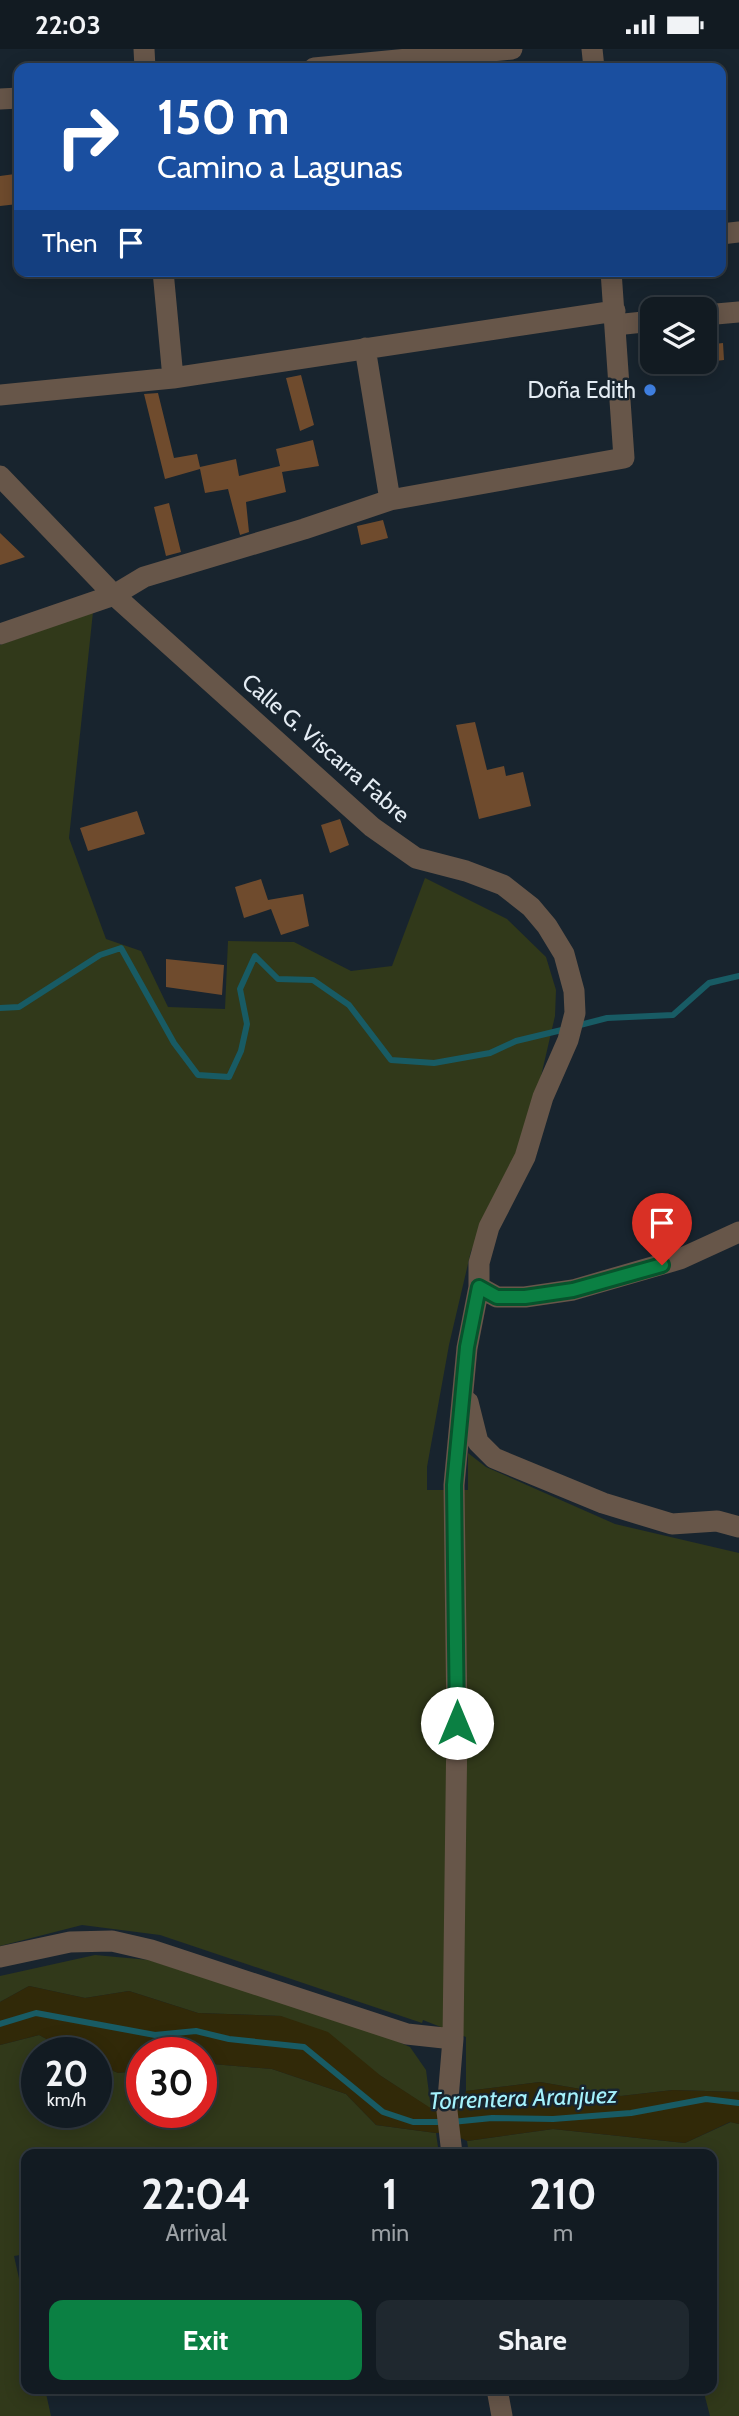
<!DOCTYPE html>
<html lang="en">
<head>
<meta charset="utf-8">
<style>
  :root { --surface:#121b22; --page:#1f282f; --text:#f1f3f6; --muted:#9ca1a5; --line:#313940; --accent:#0b8043 }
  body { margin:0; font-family:Cabin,sans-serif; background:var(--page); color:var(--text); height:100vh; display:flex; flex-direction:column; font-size:26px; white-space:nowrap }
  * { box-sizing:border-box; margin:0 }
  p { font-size:23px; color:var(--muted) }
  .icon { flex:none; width:38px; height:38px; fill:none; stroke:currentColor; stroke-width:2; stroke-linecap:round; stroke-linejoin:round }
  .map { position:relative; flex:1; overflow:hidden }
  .side { position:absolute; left:21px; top:2100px; width:696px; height:245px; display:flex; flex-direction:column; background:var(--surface); border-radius:14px; box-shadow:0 4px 18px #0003,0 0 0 2px var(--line) }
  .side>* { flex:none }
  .banner { position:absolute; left:14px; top:14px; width:712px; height:214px; border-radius:14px; box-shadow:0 4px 18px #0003,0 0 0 2px var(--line); background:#1a4fa0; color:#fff; overflow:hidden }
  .tools { position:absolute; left:640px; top:248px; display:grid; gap:14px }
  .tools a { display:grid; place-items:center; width:77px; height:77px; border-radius:14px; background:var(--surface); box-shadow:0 4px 18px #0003,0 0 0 2px var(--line); font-size:35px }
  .speed { position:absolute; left:21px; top:1988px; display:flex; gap:14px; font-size:35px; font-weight:700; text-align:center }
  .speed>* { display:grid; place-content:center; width:91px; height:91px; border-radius:50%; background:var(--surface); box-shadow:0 4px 18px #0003,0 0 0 2px var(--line); line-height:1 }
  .speed small { font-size:18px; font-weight:400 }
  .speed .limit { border:10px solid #d22; background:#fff; color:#111 }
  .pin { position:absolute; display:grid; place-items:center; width:60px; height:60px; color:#fff; margin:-72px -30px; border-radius:50% 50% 50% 0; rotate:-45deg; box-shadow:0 0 7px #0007 }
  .pin .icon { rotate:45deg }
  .me { position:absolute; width:77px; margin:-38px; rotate:0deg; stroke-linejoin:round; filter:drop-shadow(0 0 5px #0008) }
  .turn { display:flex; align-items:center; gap:24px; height:147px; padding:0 28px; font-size:32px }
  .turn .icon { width:91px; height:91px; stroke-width:2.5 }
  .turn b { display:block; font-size:49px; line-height:60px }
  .then { display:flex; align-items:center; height:66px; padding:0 28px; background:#0003; gap:14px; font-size:26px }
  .eta { display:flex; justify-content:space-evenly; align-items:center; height:119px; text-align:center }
  .eta b { font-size:42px; font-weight:800; line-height:49px }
  .button { display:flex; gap:14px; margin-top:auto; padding:14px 28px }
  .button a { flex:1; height:80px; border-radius:14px; background:var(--accent); color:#fff; font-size:28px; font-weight:800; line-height:80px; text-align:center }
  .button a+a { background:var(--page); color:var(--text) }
  .status { display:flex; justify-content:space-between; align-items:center; height:49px; padding:0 35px; background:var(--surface); direction:ltr }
  .status svg { height:19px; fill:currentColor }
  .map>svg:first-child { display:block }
</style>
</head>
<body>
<div class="status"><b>22:03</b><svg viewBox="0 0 49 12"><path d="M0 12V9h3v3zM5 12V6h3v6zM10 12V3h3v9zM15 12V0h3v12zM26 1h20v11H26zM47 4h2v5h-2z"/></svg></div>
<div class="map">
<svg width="739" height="2367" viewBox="0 0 739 2367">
  <rect width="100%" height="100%" fill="#18242e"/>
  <path fill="#31391a" d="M93,563L69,789L106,890L141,902L168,958L225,960L228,892L294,893L351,922L392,917L425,829L507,870L546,908L556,941L555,967L525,1096L471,1202L449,1296L427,1418V1441H468V1404L486,1418L615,1475L739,1504V2043L673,2041L621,2047L540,2033L466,2042V1988L423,1971L422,1974L160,1886L82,1876L0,1897V596Z
    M95,1906L149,1911L380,1985L410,1998L426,2021L431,2060L381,2027L281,1967L198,1964L129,1942L85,1949L29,1937L0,1953V1927Z
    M39,1986L73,2004H37V2063H96V2014L118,2024L142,2021V2063H201V2014L272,2020L346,2045L376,2076L436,2084L439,2105H26V2205L14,2207L26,2261V2340H45L51,2367H0V1996Z
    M731,2073L739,2075V2367H710L703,2340H712V2105H469L467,2092L553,2080L685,2094Z"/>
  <path fill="#312908" d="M29,1937L85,1949L129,1942L198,1964L281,1967L328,1983L381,2027L432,2060H461L466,2042L540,2033L621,2047L673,2041L739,2043V2075L730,2073L685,2094L553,2080L467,2092L448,2083L436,2084L376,2076L346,2045L272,2020L201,2014V2004H142V2021L118,2024L96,2014V2004H73L39,1986L0,1996V1953Z"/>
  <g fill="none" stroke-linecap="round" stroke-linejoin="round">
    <path stroke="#185b64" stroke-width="6" d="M0,959L19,958L100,906L121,899L174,994L198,1026L229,1028L241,1002L247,975L240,940L255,907L278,930L313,931L349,956L391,1011L434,1014L490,1004L516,992L566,980
      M576,977L607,969L673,966L709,934L739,927
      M0,1975L36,1964L155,1986L196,1982L229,1990L304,1998L383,2063L413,2073H452L492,2069L553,2070L631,2064L706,2050L739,2054"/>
  </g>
  <path fill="#6f4b2d" d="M15,125L18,155L0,157V127Z
    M723,294L724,311L706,313L705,296Z
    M301,326L314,376L300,382L286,329Z
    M158,344L174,409L197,405L200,418L236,410L239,427L280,417L276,400L313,391L319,417L282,423L286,443L246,453L249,483L240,486L228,440L205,444L200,420L165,430L144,345Z
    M169,454L181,503L166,507L154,458Z
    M383,471L388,489L361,496L357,477Z
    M0,484L25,508L0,516Z
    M475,673L487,721L504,717L506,727L523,723L531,757L479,770L456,676Z
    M137,762L145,785L88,802L80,779Z
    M340,770L349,796L330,804L321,776Z
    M261,830L268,851L303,845L309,877L281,886L271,860L244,869L235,838Z
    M166,910L224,916L222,946L166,938Z"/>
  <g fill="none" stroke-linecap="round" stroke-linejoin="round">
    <path stroke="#675649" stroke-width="21" d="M144,0L145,19
      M592,0L594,19
      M314,19L512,0
      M0,50L19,49
      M721,185L739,183
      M163,222L173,329
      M705,266L739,263
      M615,276L653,272
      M365,299L390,451
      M0,346L173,329L615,262
      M0,427L114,546L372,778L416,809L466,822L503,836L531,858L547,877L564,905L574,942L575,964L568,991L543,1048L525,1108L489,1178L479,1214V1238L467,1299L454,1436L457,1674L453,1990L447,2062L452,2105
      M0,585L114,546L144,528L304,480L390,451L624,409L611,222
      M479,1238L497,1248H525L573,1241L680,1210L739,1183
      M468,1353L478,1393L494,1409L603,1454L672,1475L717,1472L739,1478
      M0,1908L70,1893L112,1892L151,1901L407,1985L453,1990
      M497,2340L502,2367"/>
  </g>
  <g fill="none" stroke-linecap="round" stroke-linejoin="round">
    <defs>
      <path id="route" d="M457,1674L454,1436L467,1298L479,1238L497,1248H525L573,1241L662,1216"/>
    </defs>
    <use href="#route" stroke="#07532c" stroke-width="18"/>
    <use href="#route" stroke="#0b8043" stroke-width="12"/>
  </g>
  <circle fill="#3f7fe0" stroke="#18242e" stroke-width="2.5" cx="650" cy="341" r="7"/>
  <g text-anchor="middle" stroke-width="5" stroke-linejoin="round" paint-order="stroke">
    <g font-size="23" fill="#e4ecf3" stroke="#18242e" text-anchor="end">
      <text x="636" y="349">Doña Edith</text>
    </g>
    <g font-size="23" fill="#e4ecf3" stroke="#18242e">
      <text transform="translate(326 699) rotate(41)" y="8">Calle G. Viscarra Fabre</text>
    </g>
    <g font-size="24" font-style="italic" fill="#a4f1fc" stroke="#18242e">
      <text transform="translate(523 2049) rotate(-2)" y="8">Torrentera Aranjuez</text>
    </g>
  </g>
</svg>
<div class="tools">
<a><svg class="icon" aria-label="layers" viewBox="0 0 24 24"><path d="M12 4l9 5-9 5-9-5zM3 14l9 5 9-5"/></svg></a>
</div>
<div class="speed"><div>20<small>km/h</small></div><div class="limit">30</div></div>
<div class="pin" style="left:662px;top:1216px;background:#d93025"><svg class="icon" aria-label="arrive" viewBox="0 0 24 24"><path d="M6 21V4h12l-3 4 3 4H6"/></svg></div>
<svg class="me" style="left:457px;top:1674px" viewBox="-20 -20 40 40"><circle r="19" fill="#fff"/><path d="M0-13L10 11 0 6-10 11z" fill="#0b8043"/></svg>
<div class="banner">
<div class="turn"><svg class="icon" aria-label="right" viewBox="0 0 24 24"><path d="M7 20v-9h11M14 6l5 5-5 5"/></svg><div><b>150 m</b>Camino a Lagunas</div></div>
<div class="then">Then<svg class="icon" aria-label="arrive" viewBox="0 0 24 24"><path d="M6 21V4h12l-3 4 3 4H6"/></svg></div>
</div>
<section class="side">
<div class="eta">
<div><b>22:04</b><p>Arrival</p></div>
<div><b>1</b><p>min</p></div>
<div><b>210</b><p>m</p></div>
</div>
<div class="button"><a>Exit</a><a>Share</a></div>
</section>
</div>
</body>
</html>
